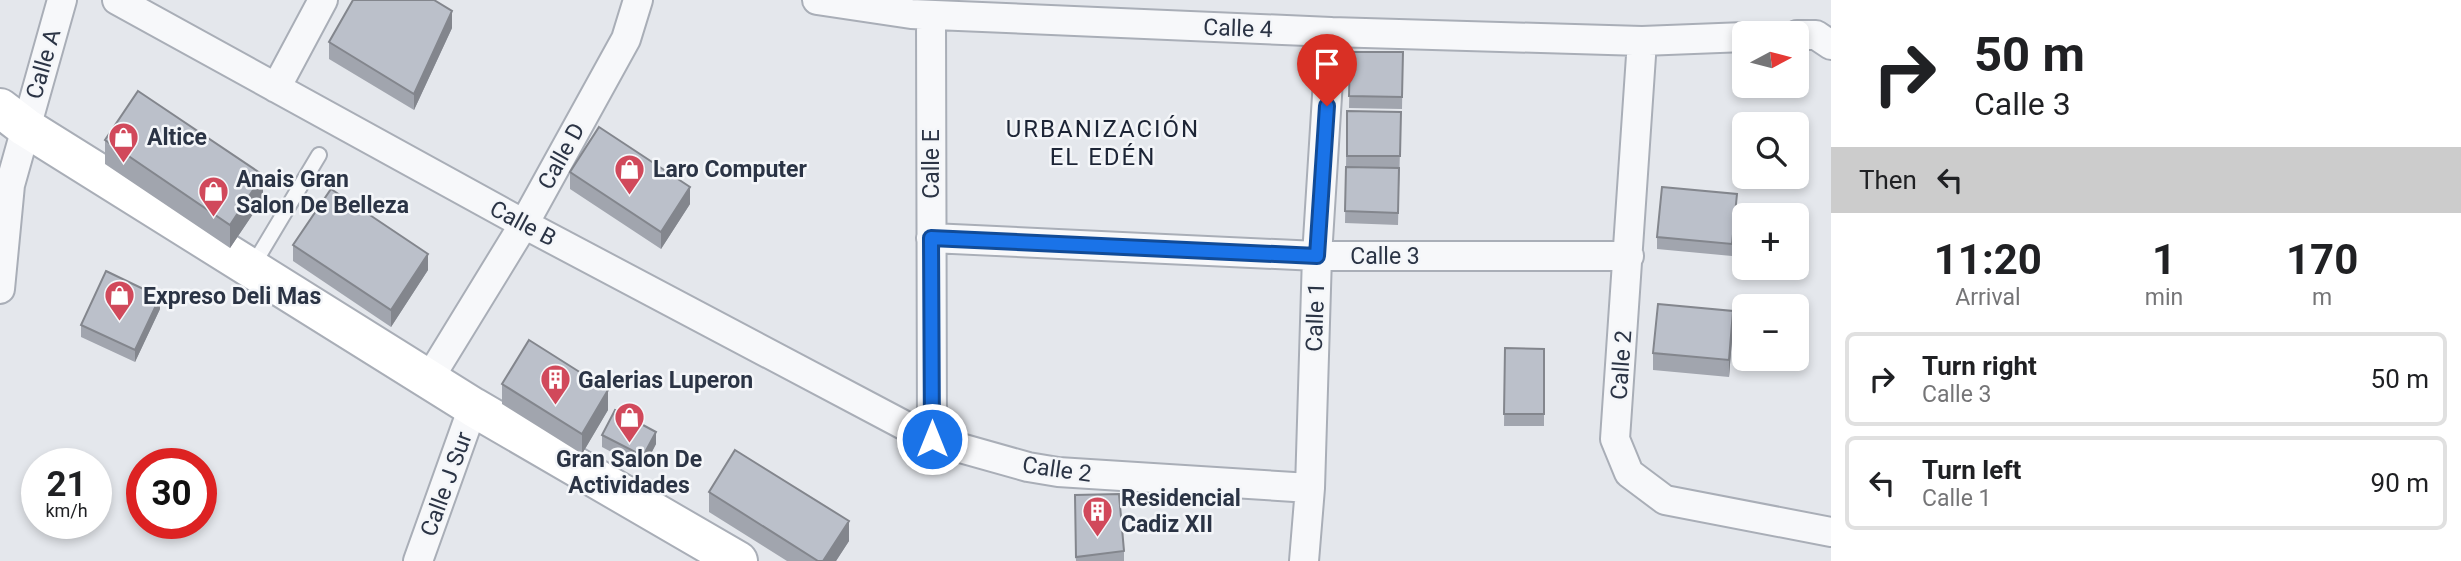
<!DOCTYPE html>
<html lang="en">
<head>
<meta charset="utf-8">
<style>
  :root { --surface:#fff; --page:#f6f6f6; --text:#202124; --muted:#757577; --line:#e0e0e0 }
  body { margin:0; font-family:Roboto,sans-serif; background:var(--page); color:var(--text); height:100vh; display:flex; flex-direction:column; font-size:26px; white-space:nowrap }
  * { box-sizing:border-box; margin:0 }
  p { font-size:23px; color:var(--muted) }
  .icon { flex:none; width:38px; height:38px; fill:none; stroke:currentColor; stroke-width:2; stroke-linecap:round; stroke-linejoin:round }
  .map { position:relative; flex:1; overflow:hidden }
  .details { display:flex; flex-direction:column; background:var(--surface); width:630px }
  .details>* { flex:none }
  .banner { background:#fff; color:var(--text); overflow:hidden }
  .needle { width:46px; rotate:83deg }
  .tools { position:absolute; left:1732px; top:21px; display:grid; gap:14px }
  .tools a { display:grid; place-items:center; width:77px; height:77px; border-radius:10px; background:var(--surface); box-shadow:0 4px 10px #0003; font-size:35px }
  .speed { position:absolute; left:21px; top:448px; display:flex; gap:14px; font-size:35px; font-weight:700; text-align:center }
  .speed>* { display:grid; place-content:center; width:91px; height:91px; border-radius:50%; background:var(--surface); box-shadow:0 4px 10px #0003; line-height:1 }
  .speed small { font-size:18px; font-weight:400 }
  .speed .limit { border:10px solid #d22; background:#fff; color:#111 }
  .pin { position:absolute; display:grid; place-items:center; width:60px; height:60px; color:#fff; margin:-72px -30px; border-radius:50% 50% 50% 0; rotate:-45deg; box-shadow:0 0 7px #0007 }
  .pin .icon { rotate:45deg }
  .me { position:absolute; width:77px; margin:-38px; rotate:0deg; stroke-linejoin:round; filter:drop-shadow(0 0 5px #0008) }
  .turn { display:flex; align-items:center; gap:24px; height:147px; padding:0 28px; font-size:32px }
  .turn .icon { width:91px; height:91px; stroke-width:2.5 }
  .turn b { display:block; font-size:49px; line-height:60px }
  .then { display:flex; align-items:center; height:66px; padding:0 28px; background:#0003; gap:14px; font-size:26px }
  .eta { display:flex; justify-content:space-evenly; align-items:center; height:119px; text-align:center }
  .eta b { font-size:42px; font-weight:700; line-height:49px }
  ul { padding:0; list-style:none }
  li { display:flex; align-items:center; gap:21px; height:94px; margin:0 14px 10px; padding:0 14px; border:4px solid var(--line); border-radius:10px }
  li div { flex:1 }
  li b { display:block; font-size:26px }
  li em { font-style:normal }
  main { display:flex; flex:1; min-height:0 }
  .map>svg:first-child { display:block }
</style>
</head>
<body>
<main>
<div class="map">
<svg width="1831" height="561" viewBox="0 0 1831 561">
  <rect width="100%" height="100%" fill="#e4e7ec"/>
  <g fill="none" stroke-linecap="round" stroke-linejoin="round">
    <defs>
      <path id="service" d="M252,267L319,155"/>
      <path id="minor" d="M117,0L524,224L932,440L1028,467L1058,472L1310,488
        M817,0L911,14L1331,32L1642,41L1745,37
        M931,15L932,440
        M1797,35H1816L1831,45
        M1642,41L1615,439L1629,473L1665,500L1831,532
        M276,88L323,0
        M931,238L1317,256H1629
        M0,289L10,185L62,0
        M429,379L524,224L626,39L638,0
        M418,561L473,407
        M1304,561L1310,488L1317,256L1331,32"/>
      <path id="secondary" d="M0,108L25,127L473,407L738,561"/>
    </defs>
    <use href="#service" stroke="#a9aeb7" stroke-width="18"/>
    <use href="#minor" stroke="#a9aeb7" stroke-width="32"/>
    <use href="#secondary" stroke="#a9aeb7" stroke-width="42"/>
    <use href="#service" stroke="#f7f8fa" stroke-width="14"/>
    <use href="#minor" stroke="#f7f8fa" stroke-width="28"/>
    <use href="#secondary" stroke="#fff" stroke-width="38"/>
  </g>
  <path fill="#a1a5ae" d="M452,28L414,110L329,59V42Z
    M1350,52H1403L1402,109L1349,108Z
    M1347,111L1401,112L1398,225L1345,223Z
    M105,140L263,199L230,248L105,164Z
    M570,172L690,204L661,249L570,189Z
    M1737,206L1732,256L1657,249V237Z
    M293,245L428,270L391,327L293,261Z
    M160,309L135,362L81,337V325Z
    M1733,327L1729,377L1653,370V353Z
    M1505,348L1544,349V426H1504Z
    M502,384L608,410L582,454L502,404Z
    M602,435L656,444L643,469L602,447Z
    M709,492L849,541L836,561H787L709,512Z
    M1075,495L1124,551V561H1076Z"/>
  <path fill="#83868d" d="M452,11V28L414,110V94Z
    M263,175V199L230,248V225Z
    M690,187V204L661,249V232Z
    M1737,194V206L1732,256V244Z
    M428,254V270L391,327V310Z
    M160,297V309L135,362V350Z
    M1733,311V327L1729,377V360Z
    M608,390V410L582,454V434Z
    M656,432V444L643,469V456Z
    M849,521V541L836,561H823Z"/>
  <path fill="#bbc0ca" stroke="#83868d" stroke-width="2" d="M353,0H434L452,11L414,94L329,42Z
    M1350,52H1403L1402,97L1349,96Z
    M138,91L263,175L230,225L105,140Z
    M1347,111L1401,112L1400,156H1347Z
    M599,127L690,187L661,232L570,172Z
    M1346,167L1399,168L1398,213L1345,211Z
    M1662,187L1737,194L1732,244L1657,237Z
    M331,189L428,254L391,310L293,245Z
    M106,271L160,297L135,350L81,325Z
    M1658,304L1733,311L1729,360L1653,353Z
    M529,340L608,390L582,434L502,384Z
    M1505,348L1544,349V414H1504Z
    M615,410L656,432L643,456L602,435Z
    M735,450L849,521L823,561H818L709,492Z
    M1119,494L1124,551L1076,557L1075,495Z"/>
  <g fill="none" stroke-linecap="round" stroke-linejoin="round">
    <defs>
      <path id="route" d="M932,439L931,238L1317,256L1327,106"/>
    </defs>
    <use href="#route" stroke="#114b97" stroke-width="18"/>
    <use href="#route" stroke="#1a73e8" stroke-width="12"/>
  </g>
  <defs>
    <symbol id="shop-pin" viewBox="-11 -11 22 30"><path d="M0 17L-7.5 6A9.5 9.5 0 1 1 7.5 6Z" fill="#d1495b" stroke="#f4f6f9"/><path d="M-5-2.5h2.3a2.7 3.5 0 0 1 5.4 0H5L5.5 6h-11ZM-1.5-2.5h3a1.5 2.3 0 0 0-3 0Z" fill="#fff"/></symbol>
    <symbol id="building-pin" viewBox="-11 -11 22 30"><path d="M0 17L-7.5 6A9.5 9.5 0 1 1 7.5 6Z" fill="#d1495b" stroke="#f4f6f9"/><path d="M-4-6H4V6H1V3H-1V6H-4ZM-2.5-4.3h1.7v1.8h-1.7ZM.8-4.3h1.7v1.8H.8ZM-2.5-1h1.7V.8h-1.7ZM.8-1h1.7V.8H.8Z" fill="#fff"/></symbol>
  </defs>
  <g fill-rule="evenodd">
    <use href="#shop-pin" x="106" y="120" width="35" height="47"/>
    <use href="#shop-pin" x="612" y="152" width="35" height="47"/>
    <use href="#shop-pin" x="196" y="174" width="35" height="47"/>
    <use href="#shop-pin" x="102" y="278" width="35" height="47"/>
    <use href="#building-pin" x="538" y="362" width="35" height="47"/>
    <use href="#shop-pin" x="612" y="400" width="35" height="47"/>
    <use href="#building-pin" x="1080" y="494" width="35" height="47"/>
  </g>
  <g text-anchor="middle" stroke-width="5" stroke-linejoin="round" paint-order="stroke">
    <g font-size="23" fill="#2b3445" stroke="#f4f6f9">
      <text transform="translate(1238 28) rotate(2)" y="8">Calle 4</text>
      <text transform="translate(43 64) rotate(-74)" y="8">Calle A</text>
      <text transform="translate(561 156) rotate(-61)" y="8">Calle D</text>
      <text transform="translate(931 164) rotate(-90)" y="8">Calle E</text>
      <text transform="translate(523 223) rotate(28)" y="8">Calle B</text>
      <text x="1385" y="264">Calle 3</text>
      <text transform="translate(1315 317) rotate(-88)" y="8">Calle 1</text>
      <text transform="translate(1621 365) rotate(-86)" y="8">Calle 2</text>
      <text transform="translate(1057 469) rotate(8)" y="8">Calle 2</text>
      <text transform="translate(446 484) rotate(-70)" y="8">Calle J Sur</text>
    </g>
    <g font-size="23" font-weight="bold" fill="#2b3445" stroke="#f4f6f9" text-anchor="start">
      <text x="147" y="145">Altice</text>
      <text x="653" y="177">Laro Computer</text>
      <text x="236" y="187">Anais Gran<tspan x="236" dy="26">Salon De Belleza</tspan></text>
      <text x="143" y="304">Expreso Deli Mas</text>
      <text x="578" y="388">Galerias Luperon</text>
      <text x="629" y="467" text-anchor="middle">Gran Salon De<tspan x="629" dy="26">Actividades</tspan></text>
      <text x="1121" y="506">Residencial<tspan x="1121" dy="26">Cadiz XII</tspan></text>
    </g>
    <g font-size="24" letter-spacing="2" fill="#1d2536" stroke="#f4f6f9">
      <text x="1103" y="137">URBANIZACIÓN<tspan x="1103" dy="28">EL EDÉN</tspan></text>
    </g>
  </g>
</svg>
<div class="tools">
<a><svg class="needle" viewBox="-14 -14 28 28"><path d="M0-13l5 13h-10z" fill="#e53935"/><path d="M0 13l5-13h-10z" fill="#757577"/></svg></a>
<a><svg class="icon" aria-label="search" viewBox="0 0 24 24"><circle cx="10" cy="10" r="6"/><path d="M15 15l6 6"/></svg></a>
<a>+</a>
<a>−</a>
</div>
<div class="speed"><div>21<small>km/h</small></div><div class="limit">30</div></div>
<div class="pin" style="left:1327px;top:106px;background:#d93025"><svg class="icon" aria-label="arrive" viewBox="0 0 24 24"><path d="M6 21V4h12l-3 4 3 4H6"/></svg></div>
<svg class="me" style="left:932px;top:439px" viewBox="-20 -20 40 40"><circle r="17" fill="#1a73e8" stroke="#fff" stroke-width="3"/><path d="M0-11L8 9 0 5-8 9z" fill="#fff"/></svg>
</div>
<section class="details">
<div class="banner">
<div class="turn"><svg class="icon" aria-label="right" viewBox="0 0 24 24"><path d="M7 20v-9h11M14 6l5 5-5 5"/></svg><div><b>50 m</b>Calle 3</div></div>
<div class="then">Then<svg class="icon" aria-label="left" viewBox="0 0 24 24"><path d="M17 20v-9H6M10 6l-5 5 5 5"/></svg></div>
</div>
<div class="eta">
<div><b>11:20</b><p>Arrival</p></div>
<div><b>1</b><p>min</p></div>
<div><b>170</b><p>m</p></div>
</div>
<ul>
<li><svg class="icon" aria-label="right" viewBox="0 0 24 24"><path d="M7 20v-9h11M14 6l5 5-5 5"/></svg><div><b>Turn right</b><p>Calle 3</p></div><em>50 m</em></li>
<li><svg class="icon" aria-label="left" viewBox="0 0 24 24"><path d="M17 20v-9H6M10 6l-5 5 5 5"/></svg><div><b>Turn left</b><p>Calle 1</p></div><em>90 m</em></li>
</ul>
</section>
</main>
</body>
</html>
